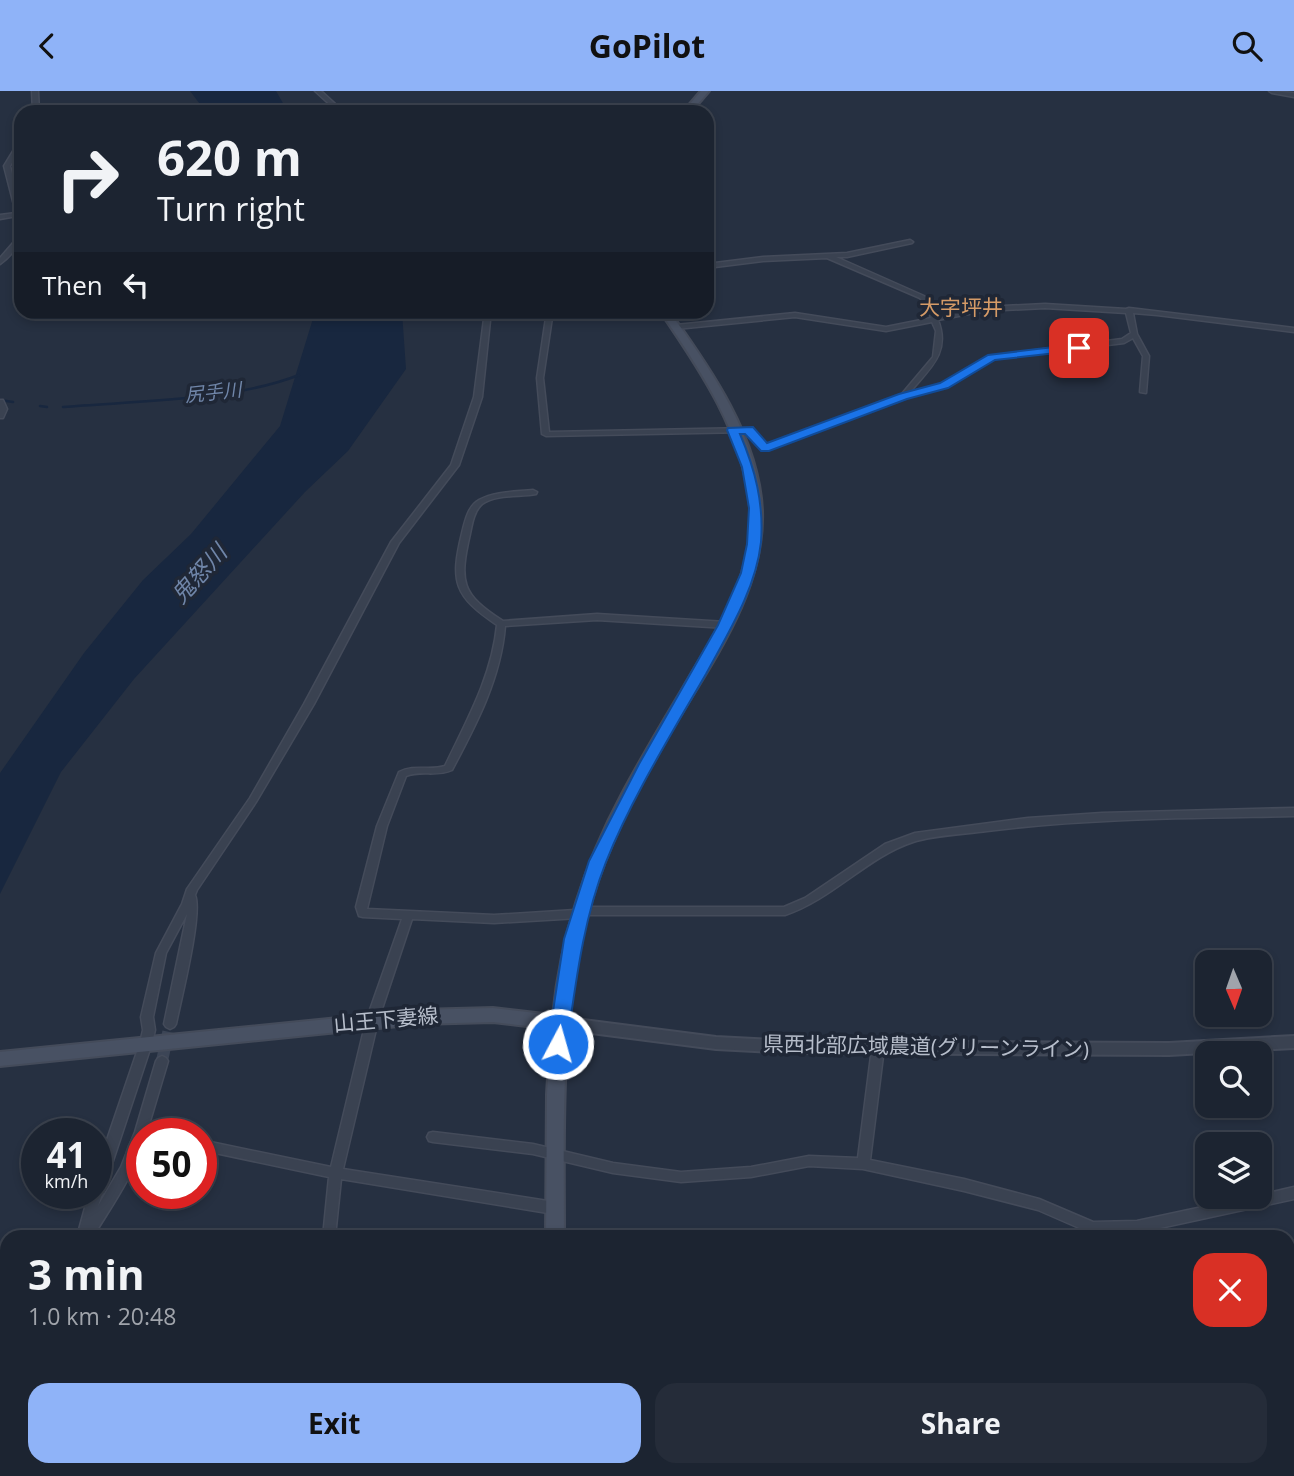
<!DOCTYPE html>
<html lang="en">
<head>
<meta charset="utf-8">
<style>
  :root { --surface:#1c2431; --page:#252c39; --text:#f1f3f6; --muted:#a0a4ab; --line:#3a414d; --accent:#8fb3f8 }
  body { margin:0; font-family:"Open Sans","Noto Sans JP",sans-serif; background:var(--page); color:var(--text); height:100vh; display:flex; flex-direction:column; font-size:26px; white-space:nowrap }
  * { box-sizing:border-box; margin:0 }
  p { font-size:23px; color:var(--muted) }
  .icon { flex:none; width:38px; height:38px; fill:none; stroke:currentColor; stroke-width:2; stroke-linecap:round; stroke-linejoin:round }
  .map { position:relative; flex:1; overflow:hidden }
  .drawer { position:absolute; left:0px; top:1139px; width:1295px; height:247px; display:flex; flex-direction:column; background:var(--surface); border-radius:21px 21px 0 0; box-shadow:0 4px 10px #0003,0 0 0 2px var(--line) }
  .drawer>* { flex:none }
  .banner { position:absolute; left:14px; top:14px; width:700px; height:214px; border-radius:21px; box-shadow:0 4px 10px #0003,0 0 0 2px var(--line); background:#1c2431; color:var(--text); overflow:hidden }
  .needle { width:46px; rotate:178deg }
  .buttons { position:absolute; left:1195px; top:859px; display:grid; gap:14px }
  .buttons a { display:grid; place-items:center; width:77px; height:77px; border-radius:14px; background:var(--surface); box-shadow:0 4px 10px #0003,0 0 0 2px var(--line); font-size:35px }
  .speed { position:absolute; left:21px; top:1027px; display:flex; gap:14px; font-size:35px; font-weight:700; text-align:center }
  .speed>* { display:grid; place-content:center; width:91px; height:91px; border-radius:50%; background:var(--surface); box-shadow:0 4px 10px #0003,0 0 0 2px var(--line); line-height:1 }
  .speed small { font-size:18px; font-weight:400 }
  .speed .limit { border:10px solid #d22; background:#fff; color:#111 }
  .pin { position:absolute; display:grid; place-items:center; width:60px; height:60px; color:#fff; margin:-30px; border-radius:14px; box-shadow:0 4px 10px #0006 }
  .me { position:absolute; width:77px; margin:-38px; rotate:6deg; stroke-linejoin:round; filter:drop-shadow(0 0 5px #0008) }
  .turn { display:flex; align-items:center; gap:24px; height:147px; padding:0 28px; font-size:32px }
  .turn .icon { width:91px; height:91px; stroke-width:2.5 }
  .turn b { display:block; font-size:49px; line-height:60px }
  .then { display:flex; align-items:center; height:66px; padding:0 28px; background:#0003; gap:14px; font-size:26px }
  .round { display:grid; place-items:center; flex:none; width:74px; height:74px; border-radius:21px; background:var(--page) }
  .summary { display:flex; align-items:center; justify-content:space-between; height:119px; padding:0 28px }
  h1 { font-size:42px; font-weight:700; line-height:52px }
  .button { display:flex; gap:14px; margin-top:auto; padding:14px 28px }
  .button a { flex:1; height:80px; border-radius:21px; background:var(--accent); color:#111; font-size:28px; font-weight:700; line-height:80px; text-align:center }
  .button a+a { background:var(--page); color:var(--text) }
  header { display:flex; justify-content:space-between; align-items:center; height:91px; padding:0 28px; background:var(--accent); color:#111; font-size:32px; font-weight:700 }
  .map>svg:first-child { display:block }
</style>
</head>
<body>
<header><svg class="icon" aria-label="back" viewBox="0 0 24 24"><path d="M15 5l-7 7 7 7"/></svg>GoPilot<svg class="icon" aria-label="search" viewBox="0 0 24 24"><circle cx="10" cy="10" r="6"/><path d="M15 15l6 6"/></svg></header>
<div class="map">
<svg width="1294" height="1385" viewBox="0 0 1294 1385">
  <rect width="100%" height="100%" fill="#263041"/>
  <path fill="#18273f" d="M190,0H276L288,21H206Z
    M315,221H402L406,278L348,360L305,401L134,588L61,681L0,803V682L84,562L143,489L191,443L280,335Z"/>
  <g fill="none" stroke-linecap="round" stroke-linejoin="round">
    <path stroke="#18273f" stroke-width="2.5" d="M0,309L13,311
      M40,315L47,316
      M63,316C135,310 233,310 299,284"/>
    <path stroke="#3c4556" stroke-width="12" stroke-dasharray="12 6" stroke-linecap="butt" d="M162,970L170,933"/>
    <defs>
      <path id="minor" d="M32,0H38L39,21H33Z
        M315,0H321L344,21H338Z
        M1269,0L1294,2V6L1272,2Z
        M21,50V56L10,75L21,119V132L18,130L17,125L0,128V124L16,122L4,75L18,52Z
        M21,139C21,154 11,165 0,173V167L13,152L18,141Z
        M910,149L913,151L912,152L847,166H836L924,205L932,214L937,226L984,216L1045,213L1126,218L1129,217L1294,237V241L1157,224L1133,222L1137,243L1149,265L1146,302L1140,301L1143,265L1133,247L1124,252L994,268L946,296L905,307L765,359H762L747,341L546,345L542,343L537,287L547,220H553L543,287L549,341L749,337H752L766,354L901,304L933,266L936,240L932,231L886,240L795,226L676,238L673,236L676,234L795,222L886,236L931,227L926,215L920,207L827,167L763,170L707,177V173L763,166L847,162ZM1045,217L1126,222L1131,242L1122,248L990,265L942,293L910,301C929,278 951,262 938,229L984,220Z
        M485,220H491L482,306L459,374L399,452L314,613L256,711L197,799L195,804C203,822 181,908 176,933L174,936L170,938L166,936L164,933L187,823L166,862L153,926L155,939L152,952L98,1115L121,1076L135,1041L156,970L158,967L162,965L166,967L168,970L148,1037L155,1039L157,1043H142C142,1075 109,1118 93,1146H77L89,1102H96V1081L140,952L143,939L141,926L156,862L182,813L187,798L250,707L304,613L391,451L451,374L474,306Z
        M0,309H3L7,318L3,327H0Z
        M533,399L537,401L536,403C520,406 496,403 482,413C474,420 472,433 470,443C459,491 461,503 503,530L597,523L726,531L730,534L726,537L597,529L505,535C501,587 476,634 452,679C437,686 421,679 406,685L387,735L367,818L494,824L575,819L580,816H784L805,807L885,753L915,742L1028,727L1102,722L1294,717V725C1192,727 1088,727 987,740C966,743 933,744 913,751C867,766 833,808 785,824H584L579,827L494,832L412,828L378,930L343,1078L554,1111L558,1113L560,1117L558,1121L554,1123L341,1088L335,1146H323L329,1086L201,1059V1049L331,1076L366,930L402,828L363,826L359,825L356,816L377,735L399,681C414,673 430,680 445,675C467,629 492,585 497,534C454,505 450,491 462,442C465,430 468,415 479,409C495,400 516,401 533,399Z
        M878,952L882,954L884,957L870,1069L964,1088L1039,1108L1093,1131L1137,1130L1249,1106H1260V1104L1294,1096V1108L1137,1142L1093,1143L1038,1119L964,1100L863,1078L809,1075L751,1086L681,1091L613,1082L533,1063L433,1051L429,1050L427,1046L429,1042L433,1041L533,1053L613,1072L681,1081L751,1076L809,1065L858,1067L872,957L874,954Z
        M114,1379H128L129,1385H115Z"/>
      <path id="tertiary" d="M560,926L716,946L795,950L1169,952L1294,945V957L1169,964L795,962L716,958L560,938L555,936L553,932L555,928Z"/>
      <path id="secondary" d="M701,0H709L691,21H683Z
        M660,220H669C710,277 759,347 762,420C765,502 709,574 670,642C638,697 607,754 590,815C559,923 564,1035 564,1146H546L547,1003L551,938L493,931L418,933L0,975V961L418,919L493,917L553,924C561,846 585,772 622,703C641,667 662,632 683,597C715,542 756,483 750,416C744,343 700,278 660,220Z
        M556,1379H576V1385H556Z"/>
    </defs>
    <use href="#minor" stroke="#444b5a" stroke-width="3"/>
    <use href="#tertiary" stroke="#444b5a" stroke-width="4"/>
    <use href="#secondary" stroke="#444b5a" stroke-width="4"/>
    <use href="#minor" fill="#3a4251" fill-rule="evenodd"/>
    <use href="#tertiary" fill="#3a4251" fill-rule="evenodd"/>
    <use href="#secondary" fill="#485163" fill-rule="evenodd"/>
  </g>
  <path fill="#1a73e8" stroke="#114b97" stroke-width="2" d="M1079,253L1085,257L1083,259L995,269L948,297L907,308L769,360H761L745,343H740C755,378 764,412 761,451C756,498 728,542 706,583C672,642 631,708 606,771C583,829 576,891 567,953L564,958L558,960L551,958L548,953L564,848L589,770L639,673L718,534L741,482L747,453L749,417L742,376L727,339L728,337L753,336L767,352L899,303L940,292L988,264Z"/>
  <g text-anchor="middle" stroke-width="7" stroke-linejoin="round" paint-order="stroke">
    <g font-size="19" font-style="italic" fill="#7086a9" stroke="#1f2736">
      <text transform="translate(213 301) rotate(-6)" y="7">尻手川</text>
    </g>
    <g font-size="21" fill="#d59b67" stroke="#1f2736">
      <text x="961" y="224">大字坪井</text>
    </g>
    <g font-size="21" fill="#b7becb" stroke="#1f2736">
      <text transform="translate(386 929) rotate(-5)" y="7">山王下妻線</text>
      <text transform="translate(926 956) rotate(1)" y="7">県西北部広域農道(グリーンライン)</text>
    </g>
    <g font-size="23" font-style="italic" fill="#7086a9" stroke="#1f2736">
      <text transform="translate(199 483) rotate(-48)" y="8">鬼怒川</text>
    </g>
  </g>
</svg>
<div class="buttons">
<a><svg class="needle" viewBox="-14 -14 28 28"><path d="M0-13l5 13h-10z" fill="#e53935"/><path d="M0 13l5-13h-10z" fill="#a0a4ab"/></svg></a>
<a><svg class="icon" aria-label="search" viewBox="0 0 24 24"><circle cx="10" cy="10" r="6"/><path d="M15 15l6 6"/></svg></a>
<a><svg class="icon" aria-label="layers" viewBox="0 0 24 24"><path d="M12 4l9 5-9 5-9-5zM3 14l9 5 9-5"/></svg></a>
</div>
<div class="speed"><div>41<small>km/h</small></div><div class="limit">50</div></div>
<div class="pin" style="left:1079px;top:257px;background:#d93025"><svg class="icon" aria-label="arrive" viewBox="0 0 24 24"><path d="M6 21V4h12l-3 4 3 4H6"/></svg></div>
<svg class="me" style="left:558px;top:953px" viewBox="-20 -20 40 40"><circle r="17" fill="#1a73e8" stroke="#fff" stroke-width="3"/><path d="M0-11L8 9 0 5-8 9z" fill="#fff"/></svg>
<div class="banner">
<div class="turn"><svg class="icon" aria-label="right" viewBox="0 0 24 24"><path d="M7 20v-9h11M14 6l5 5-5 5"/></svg><div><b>620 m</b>Turn right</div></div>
<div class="then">Then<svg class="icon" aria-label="left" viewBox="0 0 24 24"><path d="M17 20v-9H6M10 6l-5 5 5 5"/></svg></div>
</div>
<section class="drawer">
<div class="summary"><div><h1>3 min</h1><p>1.0 km · 20:48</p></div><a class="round" style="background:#d93025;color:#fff"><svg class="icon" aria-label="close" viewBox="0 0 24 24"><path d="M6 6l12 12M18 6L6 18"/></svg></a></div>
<div class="button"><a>Exit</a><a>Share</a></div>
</section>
</div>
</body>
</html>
